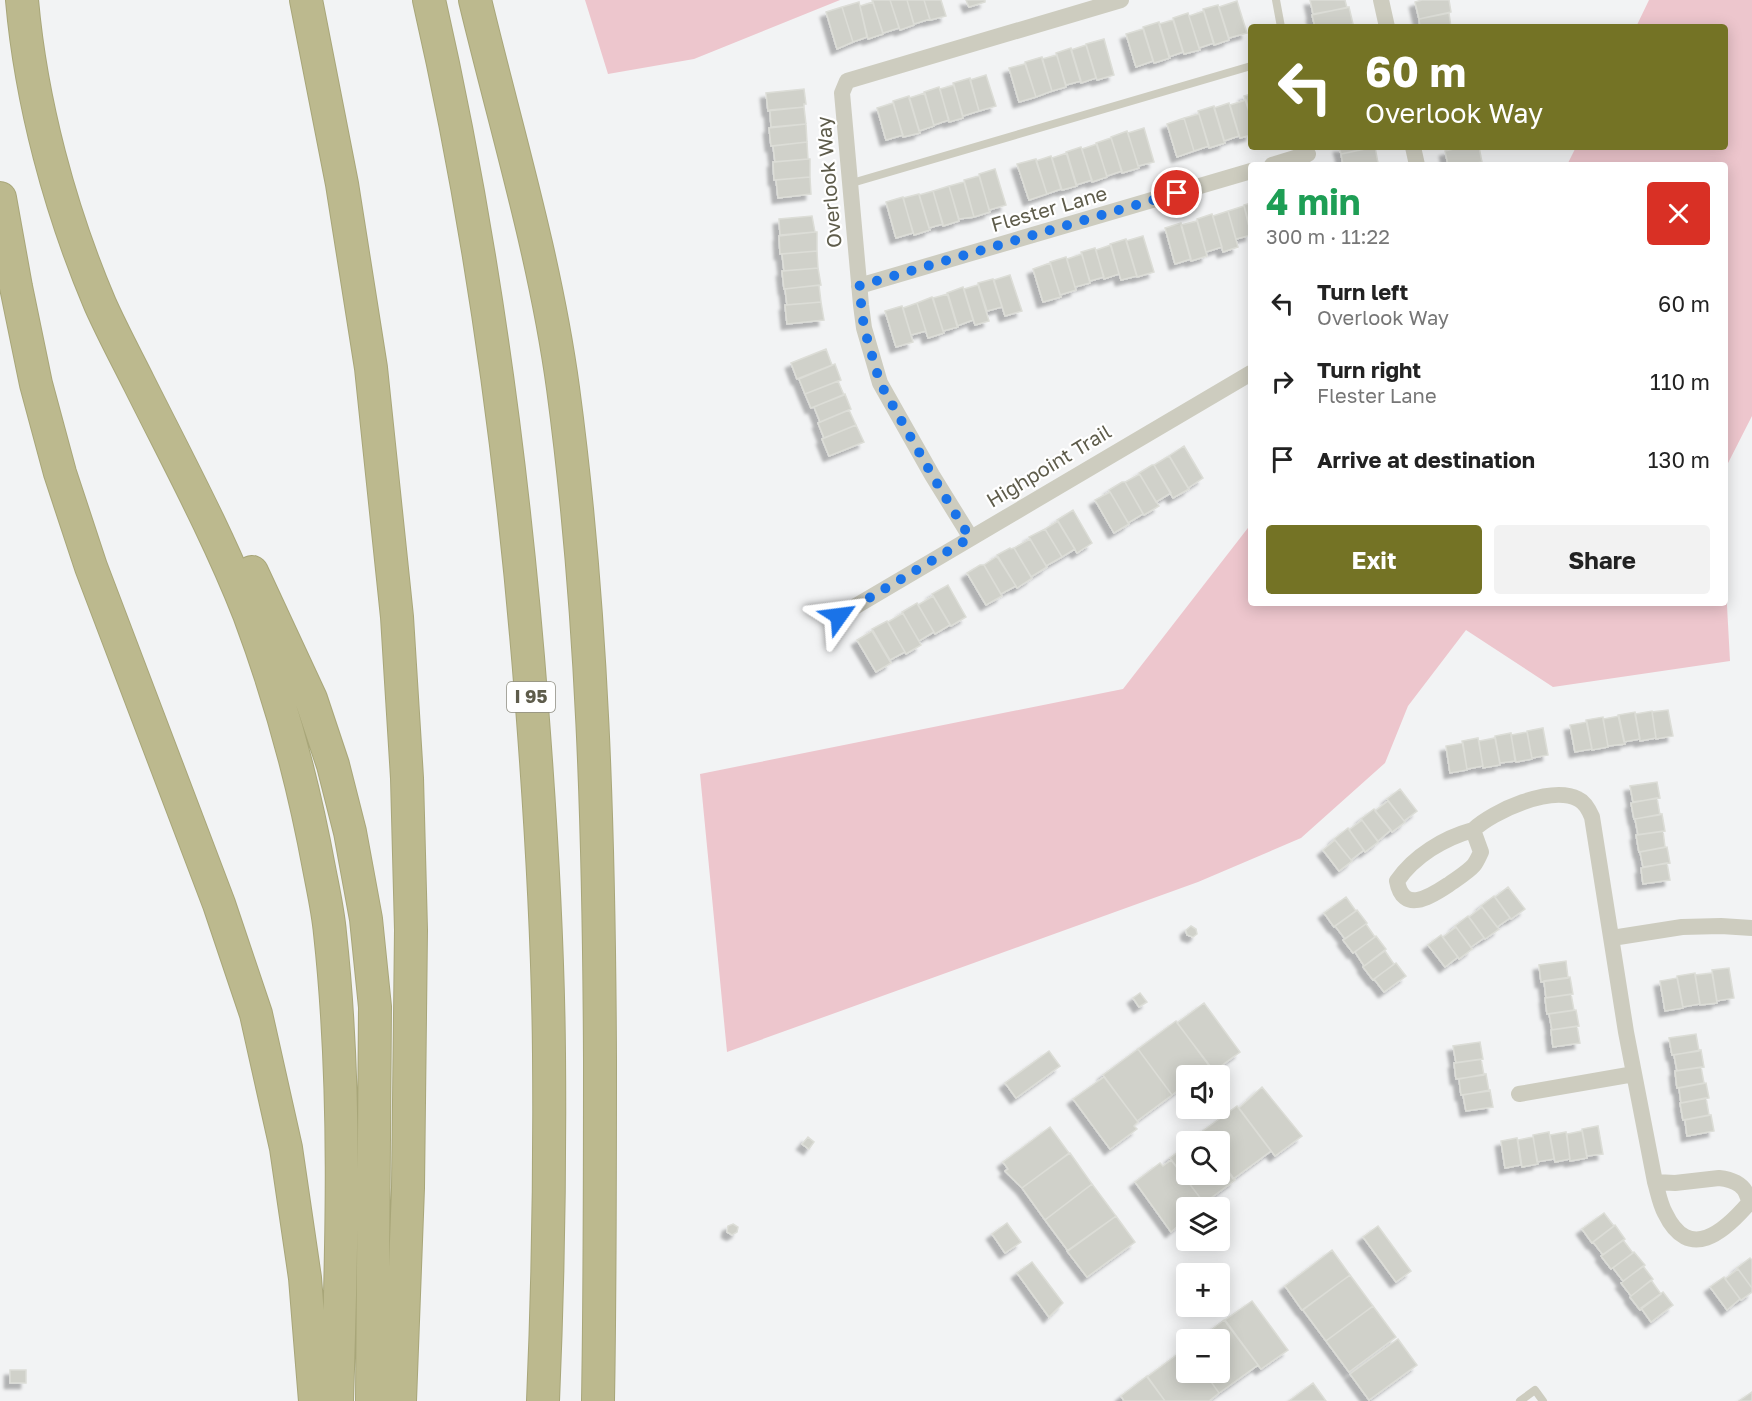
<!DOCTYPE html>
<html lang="en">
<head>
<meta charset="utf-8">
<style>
  :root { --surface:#fff; --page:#f2f2f2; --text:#222; --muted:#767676; --accent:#747325 }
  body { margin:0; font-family:"Golos Text",sans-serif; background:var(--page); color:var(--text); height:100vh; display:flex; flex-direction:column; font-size:22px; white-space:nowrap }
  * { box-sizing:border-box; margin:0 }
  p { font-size:20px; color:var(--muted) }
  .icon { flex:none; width:33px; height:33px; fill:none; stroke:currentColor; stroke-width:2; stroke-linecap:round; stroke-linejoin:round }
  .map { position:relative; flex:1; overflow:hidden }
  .panel { position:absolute; left:1248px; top:162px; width:480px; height:444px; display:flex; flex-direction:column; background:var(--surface); border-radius:6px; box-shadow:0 3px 15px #0003 }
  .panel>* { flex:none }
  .hud { position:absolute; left:1248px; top:24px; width:480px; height:126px; border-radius:6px; box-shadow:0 3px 15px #0003; background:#747325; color:#fff; overflow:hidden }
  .fabs { position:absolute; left:1176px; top:1065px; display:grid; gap:12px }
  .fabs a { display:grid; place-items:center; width:54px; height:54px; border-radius:6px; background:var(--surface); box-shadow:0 3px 15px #0003; font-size:30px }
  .pin { position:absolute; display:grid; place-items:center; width:51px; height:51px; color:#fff; margin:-26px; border:3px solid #fff; border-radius:50%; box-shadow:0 2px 6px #0007 }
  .me { position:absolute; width:66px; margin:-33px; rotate:59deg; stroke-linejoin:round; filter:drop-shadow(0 0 4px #0008) }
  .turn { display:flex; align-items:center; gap:21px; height:126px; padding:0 18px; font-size:27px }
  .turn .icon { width:78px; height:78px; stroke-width:2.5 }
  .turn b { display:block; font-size:42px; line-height:51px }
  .round { display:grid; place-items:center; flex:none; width:63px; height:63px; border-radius:6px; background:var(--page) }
  .head { display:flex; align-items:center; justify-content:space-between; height:102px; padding:0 18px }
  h1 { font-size:36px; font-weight:700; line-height:45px; color:#1e9e55 }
  .primary-button { display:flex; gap:12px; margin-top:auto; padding:12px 18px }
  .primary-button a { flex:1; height:69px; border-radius:6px; background:var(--accent); color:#fff; font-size:24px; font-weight:700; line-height:69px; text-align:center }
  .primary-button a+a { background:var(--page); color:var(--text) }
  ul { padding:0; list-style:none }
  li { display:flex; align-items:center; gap:18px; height:78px; padding:0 18px }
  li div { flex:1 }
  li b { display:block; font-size:22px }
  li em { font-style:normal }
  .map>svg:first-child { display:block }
</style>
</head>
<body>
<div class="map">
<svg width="1752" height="1401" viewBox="0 0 1752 1401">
  <defs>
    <filter id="shadow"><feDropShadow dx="-5.5" dy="5.5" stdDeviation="1.5" flood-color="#0004"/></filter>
  </defs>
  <rect width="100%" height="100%" fill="#f2f3f4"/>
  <path fill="#edc6cd" d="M585,0H840L694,59L608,74Z
    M1649,0H1752V416L1725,469V165H1567L1576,147H1725V27H1636Z
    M1251,524V603H1725V569L1730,661L1553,687L1466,630L1408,706L1385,763L1301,838L1198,882L727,1052L700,774L1123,689Z"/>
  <path fill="#d0d1ca" stroke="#dcddd7" stroke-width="1.5" filter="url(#shadow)" d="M872,0H890L899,28L883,33Z
    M890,0H907L914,25L900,30Z
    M907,0H924L930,19L914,24Z
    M924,0H941L946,16L930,20Z
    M966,0H985V2L969,7Z
    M1310,0H1345L1347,8L1313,14Z
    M1422,0H1449L1451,12L1419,19L1415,2Z
    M1237,1L1247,33L1229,38L1219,7Z
    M859,2L867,37L853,42L842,7Z
    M873,2L883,34L868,39L860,6Z
    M1218,5L1229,40L1214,45L1203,9Z
    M842,7L853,42L837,49L826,12Z
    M1349,7L1353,24L1339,27H1315L1312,15Z
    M1204,11L1214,43L1199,48L1189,16Z
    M1188,13L1200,50L1184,54L1173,18Z
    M1449,13L1451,27H1420L1419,19Z
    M1173,20L1183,52L1169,57L1159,24Z
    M1159,22L1170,58L1154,63L1143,27Z
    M1143,29L1153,61L1136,67L1126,34Z
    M1104,39L1114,75L1097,80L1086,44Z
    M1086,45L1096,78L1081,83L1071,50Z
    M1071,48L1081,81L1066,85L1056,53Z
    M1057,55L1066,87L1052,91L1042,59Z
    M1042,57L1052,91L1036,97L1025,62Z
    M1025,64L1036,97L1019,102L1009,68Z
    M986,75L996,106L979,111L970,80Z
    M970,78L979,111L963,116L953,83Z
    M954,85L963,118L949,122L940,89Z
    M939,87L949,120L934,125L924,92Z
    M804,89L806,104H804V107L768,111L766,93Z
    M925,93L934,126L919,131L909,98Z
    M1251,94V118L1244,96Z
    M909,96L920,133L903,137L893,101Z
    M1246,100L1251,118V135L1240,138L1230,105Z
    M893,103L903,135L886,140L877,108Z
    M1229,103L1239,136L1224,141L1214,108Z
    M1214,106L1225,143L1209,148L1198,111Z
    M804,107L806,124L771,127L770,110Z
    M1199,114L1209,146L1194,151L1184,118Z
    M1184,118L1194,151L1177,157L1167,124Z
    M806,124L807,142L771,146L769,128Z
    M1144,128L1154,162L1138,166L1128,133Z
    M1127,131L1139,168L1122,173L1111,137Z
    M1111,138L1122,171L1107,176L1096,143Z
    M807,142L808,159L775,162L773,146Z
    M1097,144L1107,177L1092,182L1082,149Z
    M1081,147L1092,180L1076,185L1066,152Z
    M1339,147H1374L1341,154Z
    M1375,147L1378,163L1366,165H1343L1341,154Z
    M1463,147H1479L1482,162L1466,165H1448L1445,151Z
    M1067,153L1077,186L1062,190L1052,158Z
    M1051,156L1061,189L1047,194L1036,161Z
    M808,159H810V177L774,180L773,162Z
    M1036,159L1047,194L1029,200L1017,164Z
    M995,169L1006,205L989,210L979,174Z
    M979,176L990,212L974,217L964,180Z
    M810,177L811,194L778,198L776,180Z
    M964,182L974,217L959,219L949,186Z
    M949,186L959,221L943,226L933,191Z
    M933,191L943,224L929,228L919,195Z
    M919,194L930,230L914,235L903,198Z
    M903,197L913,233L896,238L886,202Z
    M1251,203V232L1244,205Z
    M1244,206L1251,235L1236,239L1228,211Z
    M1228,211L1238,247L1223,252L1213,216Z
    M1212,214L1222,247L1206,252L1197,219Z
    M812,216L815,232L780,235L779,219Z
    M1197,221L1207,256L1191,261L1181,225Z
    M1181,223L1191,259L1175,264L1165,228Z
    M815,232H817V251L780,254L779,236Z
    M1143,236L1154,272L1137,277L1126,241Z
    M1126,239L1137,276L1121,280L1110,244Z
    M1111,245L1119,274L1104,279L1096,250Z
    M1095,248L1104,277L1090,281L1081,252Z
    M817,251L818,268L784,271L782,254Z
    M1082,254L1090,283L1075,287L1067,259Z
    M1066,257L1076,290L1060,295L1050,262Z
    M1050,263L1061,297L1043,302L1033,269Z
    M818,268L821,285L784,289L782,271Z
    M1010,275L1022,311L1005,316L994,280Z
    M993,279L1002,307L987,311L978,283Z
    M819,285L821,302L787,305L785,289Z
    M978,285L989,321L975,325L964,289Z
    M963,287L973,320L957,326L947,293Z
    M948,294L958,327L943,331L933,298Z
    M932,297L944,333L928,338L917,303Z
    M821,302L824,320L787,324L785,305Z
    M917,303L926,331L911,335L903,308Z
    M902,306L913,342L896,347L885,311Z
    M826,349L832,365L797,379L791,363Z
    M835,364L841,380L805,394L799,379Z
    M838,381L844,395L811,408L805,394Z
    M845,394L851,409L820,422L814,407Z
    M849,410L856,425L824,438L818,423Z
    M856,425L864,442L829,456L822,439Z
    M1184,446L1203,478L1188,488L1169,456Z
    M1167,457H1170L1189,489L1173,498L1154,465Z
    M1152,465H1154L1171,493L1156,502L1139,473Z
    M1138,475H1140L1159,506L1144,515L1125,482Z
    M1122,482H1125L1143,514L1128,523L1109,490Z
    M1110,492L1129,524L1114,533L1095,500Z
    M1073,510L1092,543L1077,553L1057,520Z
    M1058,521L1075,549L1062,557L1045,529Z
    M1045,529L1062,557L1046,566L1029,537Z
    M1030,539L1047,567L1031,577L1014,548Z
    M1010,548L1011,549L1014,548L1032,578L1017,588L997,555Z
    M996,557L998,558L1016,586L1001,594L984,565Z
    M980,565H984L1002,596L986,605L967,573Z
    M948,585L966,617L951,626L932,594Z
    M933,596L950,625L935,634L918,605Z
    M917,603L934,632L919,641L902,612Z
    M903,613L921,645L906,654L888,622Z
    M887,621L905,652L890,660L872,629Z
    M872,631L891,663L876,672L857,640Z
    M1668,710L1673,736L1656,739L1652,712Z
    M1652,711L1656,738L1640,741L1635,714Z
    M1635,712L1640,739L1624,742L1618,715Z
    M1619,716L1625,744L1608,746L1603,719Z
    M1603,717L1608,747L1592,750L1586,720Z
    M1587,722L1592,749L1575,752L1570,725Z
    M1543,728L1548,755L1532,758L1527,731Z
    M1527,732L1532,759L1516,762L1511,735Z
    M1511,733L1515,761L1500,763L1495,736Z
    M1478,738L1483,766L1467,769L1462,741Z
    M1495,738L1500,765L1483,768L1479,741Z
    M1463,743L1467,770L1450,773L1446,746Z
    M1657,782L1660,798L1633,802L1630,786Z
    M1400,789L1417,811L1404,821L1387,799Z
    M1657,798L1660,815L1634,819L1631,803Z
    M1388,801L1405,822L1392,832L1375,811Z
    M1374,809L1391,830L1378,841L1361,819Z
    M1662,814L1665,831L1638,835L1635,819Z
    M1362,820L1378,842L1365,852L1349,830Z
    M1348,828L1364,850L1351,860L1334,839Z
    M1663,831L1665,847L1639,852L1636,835Z
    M1335,840L1352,861L1339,871L1323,850Z
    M1667,847L1670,863L1643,867L1640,852Z
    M1667,863L1670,880L1643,884L1641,868Z
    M1508,887L1525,909L1511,919L1495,897Z
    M1494,896L1510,918L1497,927L1481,906Z
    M1346,897L1356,911L1334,927L1324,913Z
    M1482,907L1499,929L1485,939L1469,917Z
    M1357,910L1367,923L1345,939L1335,926Z
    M1468,916L1484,938L1471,947L1455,926Z
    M1366,924L1375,937L1353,953L1343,940Z
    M1191,926L1196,929L1197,934L1193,937L1187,935L1186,930Z
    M1456,927L1472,949L1459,959L1443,937Z
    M1441,935L1458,957L1445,967L1428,945Z
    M1376,936L1386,949L1364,966L1355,952Z
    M1385,951L1394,964L1373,980L1363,967Z
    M1566,961L1568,978L1541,982L1539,965Z
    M1396,963L1406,976L1384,992L1374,979Z
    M1729,968L1734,998L1717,1001L1712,970Z
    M1695,973L1700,1004L1683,1007L1677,976Z
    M1712,973L1717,1003L1700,1005L1695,975Z
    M1570,977L1573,994L1546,998L1544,981Z
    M1677,978L1683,1008L1665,1011L1660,981Z
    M1140,993L1147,1002L1139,1007L1133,998Z
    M1571,994L1574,1010L1547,1014L1545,998Z
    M1204,1003L1240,1052L1214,1071L1177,1023Z
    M1576,1010L1579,1026L1552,1030L1549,1014Z
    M1176,1021L1210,1067L1198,1076H1186V1084L1172,1095L1138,1049Z
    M1577,1026L1580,1043L1553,1047L1551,1030Z
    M1696,1034L1699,1051L1672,1055L1669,1038Z
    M1480,1042L1483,1059L1456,1063L1453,1046Z
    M1138,1049L1172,1095L1137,1121L1103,1075Z
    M1701,1050L1704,1067L1677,1071L1674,1055Z
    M1049,1051L1060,1066L1016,1098L1005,1083Z
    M1481,1059L1484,1075L1456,1079L1454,1063Z
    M1701,1067L1704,1083L1677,1088L1675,1071Z
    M1486,1074L1489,1091L1461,1095L1459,1079Z
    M1104,1077L1138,1122L1134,1126L1137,1129L1110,1149L1073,1099Z
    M1706,1083L1709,1098L1681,1103L1679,1088Z
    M1262,1087L1302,1136L1275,1156L1239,1108Z
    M1490,1090L1493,1107L1466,1111L1463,1095Z
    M1706,1098L1709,1115L1683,1120L1680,1103Z
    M1237,1106L1271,1151L1233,1179L1220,1160V1142H1206L1200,1133Z
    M1711,1115L1714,1131L1687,1136L1685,1120Z
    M1598,1126L1603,1154L1587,1156L1582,1129Z
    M1050,1127L1069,1153L1022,1188L1005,1171L1008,1169L1003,1162Z
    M1582,1131L1587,1158L1570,1161L1567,1134Z
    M1549,1132L1554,1159L1537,1162L1533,1135Z
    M1566,1132L1570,1159L1555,1162L1550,1135Z
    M808,1137L814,1142L809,1149L802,1144Z
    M1533,1137L1538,1164L1522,1167L1518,1140Z
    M1517,1138L1521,1165L1505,1168L1501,1141Z
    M1186,1146V1174H1220V1160L1235,1180L1204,1203L1170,1158Z
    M1070,1153L1092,1184L1045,1220L1022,1188Z
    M1171,1160L1205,1204L1201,1208H1186V1219L1171,1232L1135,1182L1160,1163L1163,1166Z
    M1092,1184L1116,1216L1068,1251L1045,1220Z
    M1604,1213L1614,1226L1592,1243L1582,1229Z
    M1116,1216L1135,1242L1087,1277L1067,1251Z
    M1007,1223L1021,1242L1005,1253L992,1234Z
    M733,1224L738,1227L737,1232L732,1235L727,1232L728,1226Z
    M1615,1225L1625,1239L1603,1255L1593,1242Z
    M1378,1226L1411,1271L1396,1282L1363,1237Z
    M1623,1240L1633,1253L1611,1269L1601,1256Z
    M1332,1250L1350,1275L1302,1310L1285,1286Z
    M1634,1252L1645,1265L1623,1281L1613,1268Z
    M1750,1258L1752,1260V1288L1737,1268Z
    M1032,1262L1063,1303L1049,1317L1017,1273Z
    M1643,1266L1653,1279L1631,1296L1621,1283Z
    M1738,1269L1752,1288V1292L1741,1300L1725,1279Z
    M1350,1275L1373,1306L1326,1341L1303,1310Z
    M1724,1277L1740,1299L1727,1310L1710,1287Z
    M1651,1280L1661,1294L1640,1310L1630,1297Z
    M1663,1292L1673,1305L1651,1322L1641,1308Z
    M1252,1301L1288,1350L1261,1369L1225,1320Z
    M1373,1306L1396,1337L1349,1372L1326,1341Z
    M1224,1320L1258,1365L1219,1393L1204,1372H1220V1340H1198Z
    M1398,1339L1417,1365L1369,1400L1350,1374Z
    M1186,1348V1372H1204L1219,1393L1209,1401H1165L1147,1377Z
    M10,1370H26V1383H10Z
    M1147,1376L1165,1401H1124L1121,1396Z
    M1313,1383L1326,1401H1289Z
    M1752,1392V1401H1739Z"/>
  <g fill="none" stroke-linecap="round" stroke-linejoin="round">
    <defs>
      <path id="motorway" d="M22,0C31,102 60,210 100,304C112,331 126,357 139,383C177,459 218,535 249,614C280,697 303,781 319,868C323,889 328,911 330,933C347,1088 342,1245 337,1401
        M306,0L342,184L371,368L397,617L407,778L411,930L408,1188L400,1401
        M429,0C482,232 514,470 532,707C541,823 548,938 549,1054C550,1170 548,1285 543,1401
        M475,0C506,129 545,256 563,388C593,611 599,835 600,1060C600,1174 600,1287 598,1401
        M0,198L16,287L36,384L60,473L91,567L219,904L256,1014L286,1148L305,1278L315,1401
        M252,572L311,699L333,765L350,832L366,919L375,1007L372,1401"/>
    </defs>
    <use href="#motorway" stroke="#a8a679" stroke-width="34"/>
    <path stroke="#cdccbf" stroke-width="8" d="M1276,0L1281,27
      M852,183L1251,66
      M1520,1401L1535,1390L1543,1401"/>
    <path stroke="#cdccbf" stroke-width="16" d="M1381,0L1387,27
      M1413,147L1417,165
      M1272,165L1308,154
      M859,286L1251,171
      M971,538L932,475L880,383L864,328L861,305L842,93L847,81L1121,0
      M839,616L1251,373
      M1473,830C1493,811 1551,785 1578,799C1585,802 1589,810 1592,817L1626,1032L1655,1182
      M1473,830L1481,852C1479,856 1477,861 1474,865C1467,873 1456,879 1448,885C1430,897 1403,914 1397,881C1414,856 1444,838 1473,830Z
      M1612,938L1682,927L1721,926L1752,928
      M1519,1094L1634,1074
      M1719,1178C1736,1180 1747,1186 1749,1203C1724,1232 1689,1263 1665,1213C1660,1204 1658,1192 1655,1182L1675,1183Z"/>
    <use href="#motorway" stroke="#bcb98e" stroke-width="32"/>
  </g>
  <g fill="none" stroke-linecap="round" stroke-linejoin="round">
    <path stroke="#1a73e8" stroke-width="10" stroke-dasharray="0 18" d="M839,616L970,538L932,475L880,383L864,328L859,286L1177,193"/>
  </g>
  <g text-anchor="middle" stroke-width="4.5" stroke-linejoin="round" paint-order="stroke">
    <rect fill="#fff" stroke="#8e8d81" stroke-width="1.5" x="507" y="682" width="48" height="30" rx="4.5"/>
    <g font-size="18" font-weight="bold" fill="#5e5c4b">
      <text x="531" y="703">I 95</text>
    </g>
    <g font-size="20" fill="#5e5c4b" stroke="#fff">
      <text transform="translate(829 182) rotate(-95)" y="7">Overlook Way</text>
      <text transform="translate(1049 209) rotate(-16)" y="7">Flester Lane</text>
      <text transform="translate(1049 466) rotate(-31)" y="7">Highpoint Trail</text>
    </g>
  </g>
</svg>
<div class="fabs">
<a><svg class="icon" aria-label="sound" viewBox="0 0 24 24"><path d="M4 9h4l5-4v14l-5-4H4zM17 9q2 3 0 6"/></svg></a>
<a><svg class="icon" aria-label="search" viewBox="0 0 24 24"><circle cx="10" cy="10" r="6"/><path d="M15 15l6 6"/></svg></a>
<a><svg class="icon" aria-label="layers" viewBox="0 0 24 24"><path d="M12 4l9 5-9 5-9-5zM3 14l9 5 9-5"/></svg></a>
<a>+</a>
<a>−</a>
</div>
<div class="pin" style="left:1177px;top:193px;background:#d93025"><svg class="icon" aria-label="arrive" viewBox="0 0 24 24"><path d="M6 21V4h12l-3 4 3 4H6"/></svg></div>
<svg class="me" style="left:839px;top:616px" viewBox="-20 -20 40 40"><path d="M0-17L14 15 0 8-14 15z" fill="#1a73e8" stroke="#fff" stroke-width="4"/></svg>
<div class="hud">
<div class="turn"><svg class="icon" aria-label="left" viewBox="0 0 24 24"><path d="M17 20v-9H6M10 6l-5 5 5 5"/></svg><div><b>60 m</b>Overlook Way</div></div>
</div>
<section class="panel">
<div class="head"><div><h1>4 min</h1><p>300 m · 11:22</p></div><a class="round" style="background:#d93025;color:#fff"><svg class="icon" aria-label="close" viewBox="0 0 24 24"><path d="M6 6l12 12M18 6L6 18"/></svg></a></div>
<ul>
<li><svg class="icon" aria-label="left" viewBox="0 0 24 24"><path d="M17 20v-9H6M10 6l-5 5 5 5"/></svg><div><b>Turn left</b><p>Overlook Way</p></div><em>60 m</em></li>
<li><svg class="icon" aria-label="right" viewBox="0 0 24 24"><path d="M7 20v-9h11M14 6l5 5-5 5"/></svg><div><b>Turn right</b><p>Flester Lane</p></div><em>110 m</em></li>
<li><svg class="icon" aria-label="arrive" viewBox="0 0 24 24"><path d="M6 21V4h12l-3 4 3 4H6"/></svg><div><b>Arrive at destination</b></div><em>130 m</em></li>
</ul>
<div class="primary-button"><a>Exit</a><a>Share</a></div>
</section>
</div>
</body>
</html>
